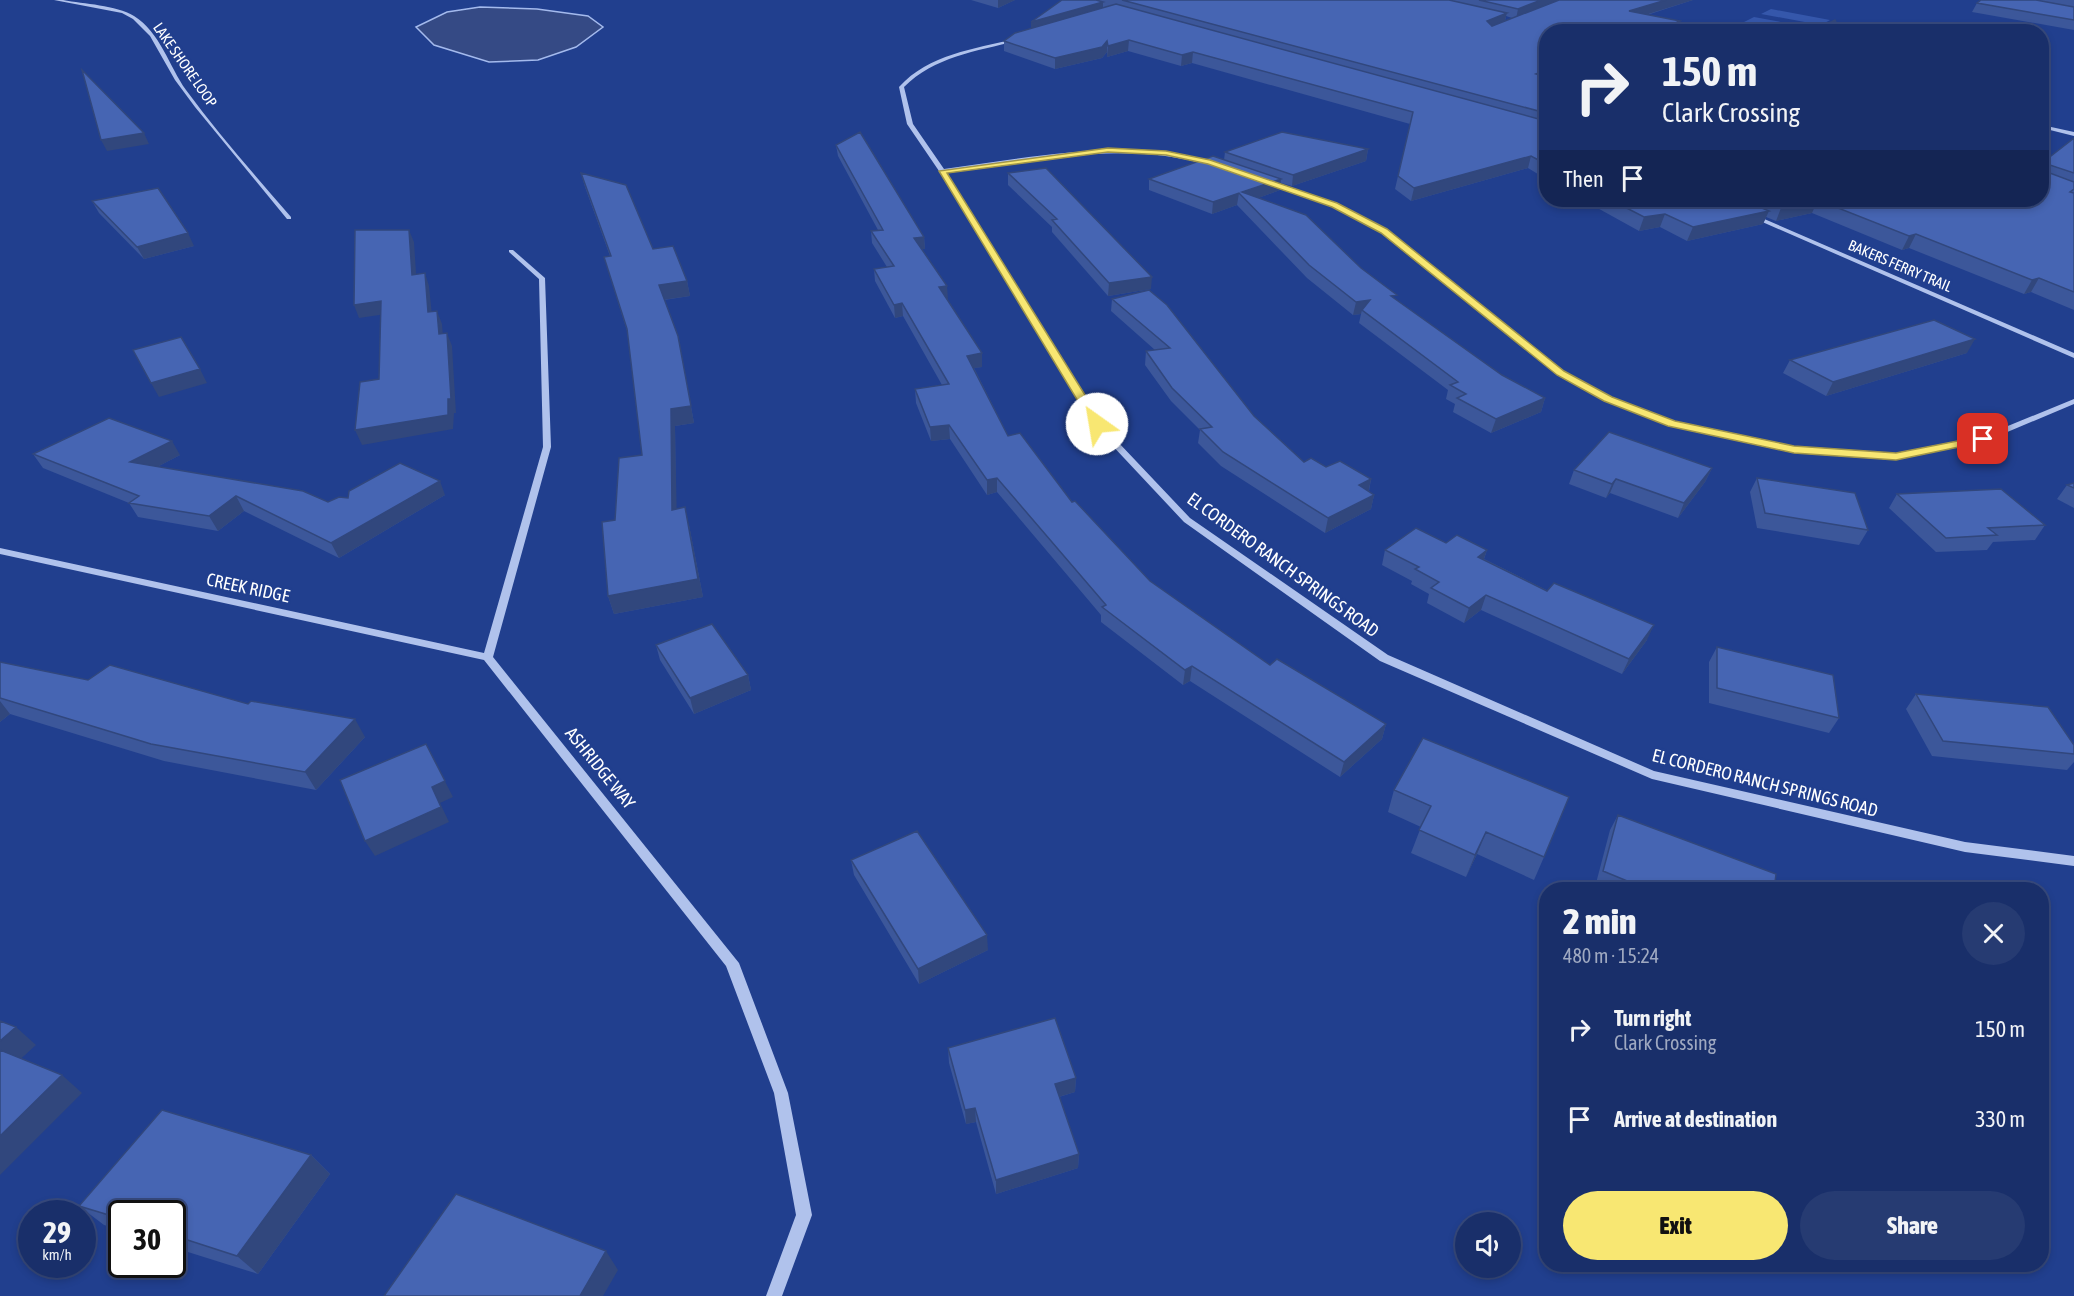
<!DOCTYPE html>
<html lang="en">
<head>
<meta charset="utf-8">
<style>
  :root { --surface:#192f6a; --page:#263b72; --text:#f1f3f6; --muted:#9fa9c1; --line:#374a7e; --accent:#f8e772 }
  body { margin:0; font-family:"Asap Condensed",sans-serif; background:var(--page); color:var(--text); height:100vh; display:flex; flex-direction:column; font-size:22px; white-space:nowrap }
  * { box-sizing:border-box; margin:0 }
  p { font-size:20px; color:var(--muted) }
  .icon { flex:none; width:33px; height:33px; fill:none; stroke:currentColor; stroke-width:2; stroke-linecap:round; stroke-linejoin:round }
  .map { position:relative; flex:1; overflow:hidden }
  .side { position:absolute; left:1539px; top:882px; width:510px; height:390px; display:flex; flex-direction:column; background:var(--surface); border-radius:24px; box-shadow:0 3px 9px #0003,0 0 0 2px var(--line) }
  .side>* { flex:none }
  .top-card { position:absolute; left:1539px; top:24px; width:510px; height:183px; border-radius:24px; box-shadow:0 3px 9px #0003,0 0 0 2px var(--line); background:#192f6a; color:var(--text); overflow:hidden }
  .controls { position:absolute; left:1455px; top:1212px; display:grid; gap:12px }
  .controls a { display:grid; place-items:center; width:66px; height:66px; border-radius:50%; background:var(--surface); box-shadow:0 3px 9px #0003,0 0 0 2px var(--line); font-size:30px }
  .speed { position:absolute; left:18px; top:1200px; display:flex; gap:12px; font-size:30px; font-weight:700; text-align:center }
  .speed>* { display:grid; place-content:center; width:78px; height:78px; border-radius:50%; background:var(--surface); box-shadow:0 3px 9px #0003,0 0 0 2px var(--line); line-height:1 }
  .speed small { font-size:15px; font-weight:400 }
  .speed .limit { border:3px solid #111; border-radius:9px; background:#fff; color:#111 }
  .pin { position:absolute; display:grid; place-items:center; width:51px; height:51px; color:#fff; margin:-26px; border-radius:12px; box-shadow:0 3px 9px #0006 }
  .me { position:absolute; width:66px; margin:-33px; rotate:328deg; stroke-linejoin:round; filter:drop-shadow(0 0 4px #0008) }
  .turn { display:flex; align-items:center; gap:21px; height:126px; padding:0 24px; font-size:27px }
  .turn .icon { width:78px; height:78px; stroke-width:2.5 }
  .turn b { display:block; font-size:42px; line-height:51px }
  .then { display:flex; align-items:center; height:57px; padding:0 24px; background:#0003; gap:12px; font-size:22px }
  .round { display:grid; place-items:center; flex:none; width:63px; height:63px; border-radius:32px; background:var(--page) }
  .headline { display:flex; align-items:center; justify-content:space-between; height:102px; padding:0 24px }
  h1 { font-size:36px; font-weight:800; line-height:45px }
  .primary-button { display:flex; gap:12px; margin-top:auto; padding:12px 24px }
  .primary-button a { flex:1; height:69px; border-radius:36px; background:var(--accent); color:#111; font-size:24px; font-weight:800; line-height:69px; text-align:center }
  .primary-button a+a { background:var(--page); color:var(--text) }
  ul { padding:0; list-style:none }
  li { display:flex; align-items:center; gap:18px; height:90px; padding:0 24px }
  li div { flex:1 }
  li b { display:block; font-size:22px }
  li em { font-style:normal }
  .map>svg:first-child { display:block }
</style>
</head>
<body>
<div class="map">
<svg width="2074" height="1296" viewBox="0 0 2074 1296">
  <rect width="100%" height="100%" fill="#213f8e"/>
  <path fill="#3557ab" d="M1771,9L1830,20L1821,25L1761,14Z
    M1754,17L1814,28C1796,38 1764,26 1744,22Z"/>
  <path fill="#354a85" stroke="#a4baed" stroke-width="1.5" d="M480,7L537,9L588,16L603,27L576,47L538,60L489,62L434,45L416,27L447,12Z"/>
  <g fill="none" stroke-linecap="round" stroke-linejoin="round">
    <path fill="#b0c2ec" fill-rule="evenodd" d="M54,0H63C84,4 116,5 134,16C160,32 169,66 186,90C218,134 255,175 291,217V219H287L195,107L175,80L150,36L133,19L122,13Z
      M1015,39L1017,41C976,51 934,57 904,87L913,124L944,169C1018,159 1092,144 1167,153C1183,155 1202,157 1216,164L1213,166C1190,160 1168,155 1144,154C1078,150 1011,163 946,172L1100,423L1190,518L1388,655L1654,771L1965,842L2074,856V866L1965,852L1652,779L1380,661L1184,522L1094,426L939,171L907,124L899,87C929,54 974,49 1015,39Z
      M2042,125L2074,132V136L2042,128Z
      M1267,180L1337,204L1386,230L1563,371L1611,397L1674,422L1794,447L1896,454L1981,437L2074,399V404L1986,441L1896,460L1794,453L1669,426L1605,401L1557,375L1382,232L1333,206L1265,183L1264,182Z
      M1751,215H1755L2074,353V358L1751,217Z
      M509,250H513L545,278L551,447L493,657L739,963L788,1093L812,1215L782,1296H766L796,1215L774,1093L726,966L484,660L0,554V548L484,653L543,447L539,279L509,252Z"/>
  </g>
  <path fill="#3c579a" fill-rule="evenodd" d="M971,0H1015L998,8Z
    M1062,0H1693L1647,15L1546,32V179L1528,168L1411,201L1395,189L1410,124L1192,63L1181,66L1128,51L1107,57V52L1102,58L1055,69L1004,51V41L1031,28V22ZM1506,16L1512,18L1505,21Z
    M1981,0H2074V30L1972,12L1977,3Z
    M2074,138V310L2031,292L2024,294L1909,248L1902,250L1812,213L1776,221L1766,217L1763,224L1687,241L1660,227L1639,231L1583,200H2042V163Z
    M836,145L924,237L925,249H922L982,367L974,368L1008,436L1150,581L1270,665L1386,724L1382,739L1340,777L1190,681L1183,685L1101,622V615L997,492L987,495L950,439L931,441L916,403L915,389L942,385L903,316L895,318L875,281L874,269L887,267L872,243L871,231L878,230L838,156Z
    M1368,149L1366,161L1292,186L1281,183L1280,190L1258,198L1361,268L1396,300L1502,375L1545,398L1541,412L1491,433L1453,412L1455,404L1446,399L1448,390L1359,323L1361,314L1353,315L1307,278L1237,205L1212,214L1149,190V179L1224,160L1225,152Z
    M581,173L653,249L687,281L690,296L664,300L681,352L694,423L675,426L676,509L689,525L703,597L614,614L608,596L615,520L642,455L628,334L604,257L610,256L585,187Z
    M1008,173L1151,289L1108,296L1052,232V227L1008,185Z
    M92,201L194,246L144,259L99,213Z
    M1112,299L1254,416L1304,462L1371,479L1369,491L1374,495L1371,509L1325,533L1221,466L1198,443L1200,430L1171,401L1145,365L1146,351L1155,350L1111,311Z
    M1967,353L1826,396L1783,373L1790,360Z
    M33,454L180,455L157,467L328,502L348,498L445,495L339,558L244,511L218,531L138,517L129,503L43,468Z
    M1712,468L1705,482L1678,518L1610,493L1606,498L1569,484L1574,470Z
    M1757,478L1868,530L1859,545L1757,528L1750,492Z
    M2074,483V508L2057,499L2067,485Z
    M1897,494L2045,525L2035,540L1993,542L1987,550L1936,552L1889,508Z
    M1385,550H1487L1484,559L1647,640L1622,674L1481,610L1464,623L1427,603L1429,594L1411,584L1412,581L1382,565Z
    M656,645L748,675L751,690L694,714L660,660Z
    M1717,647L1839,718L1829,733L1709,703V662Z
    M0,662L365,737L316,790L164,761L10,714L0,722Z
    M1916,694L2074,745V762L2067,770L1932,756L1906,709Z
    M1394,790L1544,857L1534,880L1477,854L1466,877L1411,853L1421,827L1388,812Z
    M1618,815L1774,890H1602L1595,887L1610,830Z
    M851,860L988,950L919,984L854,875Z
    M948,1048L1076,1078L1075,1092L1059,1097L1079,1154L1078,1168L996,1194L976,1122L966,1124L949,1063Z
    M311,1155L330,1174L258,1274L172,1247V1214H122V1230L104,1225L79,1206Z"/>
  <path fill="#31477d" d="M998,0H1015L998,8Z
    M1541,0H1564L1516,19L1518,9Z
    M1666,0H1693L1626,21L1629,11Z
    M1103,2V11L1031,31V22Z
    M1507,13L1504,23L1485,31L1487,21Z
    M1680,21L1677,32H1653Z
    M1129,40L1128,51L1107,57L1108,46Z
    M1107,41V52L1102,58L1055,69V58Z
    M1193,52L1192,63L1181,66L1182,55Z
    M1546,70V80L1536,74Z
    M144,133L149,144L107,151L101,140Z
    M1368,149L1366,161L1292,186L1293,175Z
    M1531,156L1528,168L1411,201L1414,188Z
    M1281,179L1280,190L1247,202L1242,192Z
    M1239,193L1237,205L1212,214L1213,202Z
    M1818,200L1812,213L1776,221L1781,208Z
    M1769,211L1763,224L1687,241L1693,227Z
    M1665,214L1660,227L1639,231L1644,217Z
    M409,230L414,242L417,288L412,275Z
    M188,233L194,246L144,259L137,247Z
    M1916,234L1909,248L1902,250L1909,236Z
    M924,237L925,249L915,250L914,238Z
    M425,273L429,286L433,325L428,312Z
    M1152,277L1151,289L1108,296L1109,283Z
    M2039,278L2031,292L2024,294L2032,280Z
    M687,281L690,296L662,300L659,285Z
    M947,286L948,299L940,300L939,287Z
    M1370,300L1362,310L1361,314L1353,315L1356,302Z
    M381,301L386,314L359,318L354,305Z
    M902,303L903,316L895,318L894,305Z
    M437,311L442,324L444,348L439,334Z
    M447,333L452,346L456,413H454L453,429L362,445L355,430Z
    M678,336L694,423L675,426L677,527L672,510L671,409Z
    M1975,339L1967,353L1826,396L1833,382Z
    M982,353V367L968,369L967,356Z
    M200,369L207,383L159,397L151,383Z
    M1545,398L1541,412L1491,433L1496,419Z
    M949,425L950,439L931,441L930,427Z
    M172,441L180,455L138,477L130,462Z
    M1712,468L1705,482L1678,518L1684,503Z
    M997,478V492L987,495V480Z
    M1371,479L1368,494L1359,485Z
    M1616,479L1610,493L1606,498L1612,484Z
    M440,481L445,495L339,558L331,543Z
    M1374,495L1371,509L1325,533L1328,518Z
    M236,496L244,511L218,531L209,516Z
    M685,507L689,525L703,597L614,614L608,596Z
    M1487,550L1482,564L1478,557Z
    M1486,595L1481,610L1464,623L1469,608Z
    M1654,625L1647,640L1622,674L1629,659Z
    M1192,666L1190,681L1183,685L1185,670Z
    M748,675L751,690L694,714L690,698Z
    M0,701L10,714L0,722Z
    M355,719L365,737L316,790L305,772Z
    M1386,724L1382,739L1340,777L1344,762Z
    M426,744L453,797L440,803L449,822L375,856L365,841L432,787Z
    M1486,832L1477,854L1466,877L1475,855Z
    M987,935L988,950L919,984L918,969Z
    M16,1027L36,1045L14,1065L0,1053V1041Z
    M62,1075L82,1093L0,1175V1136Z
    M1076,1078L1075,1092L1055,1098V1084Z
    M975,1108L976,1122L966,1124L965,1110Z
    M1079,1154L1078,1168L996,1194V1180Z
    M311,1155L330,1174L258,1274L237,1256Z
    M606,1251L618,1270L603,1296H580Z"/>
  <path fill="#4665b3" stroke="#31477d" stroke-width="1.5" d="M1062,0H1096L1103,2L1031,22Z
    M1122,0H1449L1507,13L1487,21L1492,26L1559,0H1666L1629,11L1680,21L1653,32H1546V70L1536,74L1546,77V113Z
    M1479,0H1541L1518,9Z
    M1981,0H2036L2074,7V20L1977,3Z
    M1116,4L1546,121V164L1531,156L1414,188L1398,176L1413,112L1193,52L1182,55L1129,40L1108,46L1107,41L1102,47L1055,58L1004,41L1015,33Z
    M1835,20L1841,32H1811Z
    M82,70L144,133L101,140Z
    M860,132L924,237L914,238L947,286L939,287L982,353L967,356L1008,436L1020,433L1072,502L1075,501L1150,581L1270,665L1277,659L1386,724L1344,762L1192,666L1185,670L1102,607L1106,605L997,478L987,480L949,425L930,427L915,389L949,384L902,303L894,305L874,269L894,266L871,231L883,230L836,145Z
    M1282,132L1368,149L1293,175L1225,152Z
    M2074,138V173L2050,165L2047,167V172L2074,182V189L2070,192L2074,193V292L2039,278L2032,280L1916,234L1909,236L1818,200L1781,208L1761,200H2042V163Z
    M1213,156L1281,179L1242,192L1306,215L1361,268L1397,295L1391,296L1502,375L1545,398L1496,419L1457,398L1466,394L1450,385L1458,382L1362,310L1370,300L1356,302L1309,265L1239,193L1213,202L1149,179Z
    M1046,168L1152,277L1109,283L1052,220L1057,219L1008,173Z
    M581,173L626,185L653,249L673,246L687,281L659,285L678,336L691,406L671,409L672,510L685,507L698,579L608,596L602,522L615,520L619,458L642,455L627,329L604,257L611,256Z
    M158,188L188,233L137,247L92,201Z
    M1611,200H1743L1769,211L1693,227L1665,214L1644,217Z
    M355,230H409L412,275L425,273L428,312L437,311L439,334L447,333L451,399H448V415L355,430L360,382L379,379L381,301L354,305Z
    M1149,290L1167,305L1254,416L1304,462L1311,458L1326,467L1340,461L1371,479L1359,485L1374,495L1328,518L1223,452L1200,429L1212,427L1172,388L1146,351L1170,348L1112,299Z
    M1934,320L1975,339L1833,382L1790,360Z
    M181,337L200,369L151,383L133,350Z
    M109,418L172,441L130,462L303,491L328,502L339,497L348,498L349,491L400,463L440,481L331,543L236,496L209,516L129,503L139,496L33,454Z
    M1609,432L1712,468L1684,503L1616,479L1612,484L1574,470Z
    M1757,478L1855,493L1868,530L1765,513Z
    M2074,483V488L2067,485Z
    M2001,489L2045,525L1988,528L1997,535L1946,538L1897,494Z
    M1416,528L1446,543L1457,535L1487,550L1478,557L1547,591L1554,583L1654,625L1629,659L1486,595L1469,608L1431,588L1439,582L1415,569L1419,567L1385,550Z
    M712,624L748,675L690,698L656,645Z
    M1717,647L1833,675L1839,718L1717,688Z
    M0,662L88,680L110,665L248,704L251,701L355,719L305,772L151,744L0,698Z
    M1916,694L2048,707L2074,745V754L1943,741Z
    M1423,738L1569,797L1544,857L1486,832L1475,855L1419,830L1431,806L1394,790Z
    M426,744L445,781L432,787L441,807L365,841L340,780Z
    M1618,815L1776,874L1774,890H1649L1603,871Z
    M917,831L987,935L918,969L851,860Z
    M1055,1018L1076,1078L1055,1084L1079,1154L996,1180L975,1108L965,1110L948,1048Z
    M0,1021L16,1027L0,1041Z
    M0,1050L62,1075L0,1136Z
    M162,1110L311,1155L237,1256L172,1235V1214H122V1219L79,1206Z
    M456,1194L606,1251L580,1296H384Z"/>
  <path fill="#f8e772" stroke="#a1964a" stroke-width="1.5" d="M1108,148L1166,151L1210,160L1337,203L1387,229L1564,371L1612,397L1675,421L1794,446L1896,453L1983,436L1988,439L1983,442L1896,460L1794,453L1668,426L1604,401L1557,375L1381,233L1332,207L1208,164L1166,155L1108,152L947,173L1103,424L1101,426H1093L939,171Z"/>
  <g text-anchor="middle" stroke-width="5" stroke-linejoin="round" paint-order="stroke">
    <g font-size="15" fill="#fff" stroke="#213f8e">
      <text transform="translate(185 65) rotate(55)" y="5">LAKE SHORE LOOP</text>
      <text transform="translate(1900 266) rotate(23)" y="5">BAKERS FERRY TRAIL</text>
    </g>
    <g font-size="18" fill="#fff" stroke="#213f8e">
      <text transform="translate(1283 565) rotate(36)" y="6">EL CORDERO RANCH SPRINGS ROAD</text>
      <text transform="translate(248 588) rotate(12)" y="6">CREEK RIDGE</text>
      <text transform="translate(600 768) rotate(51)" y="6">ASHRIDGE WAY</text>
      <text transform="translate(1765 783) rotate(14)" y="6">EL CORDERO RANCH SPRINGS ROAD</text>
    </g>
  </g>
</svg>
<div class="controls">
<a><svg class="icon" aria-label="sound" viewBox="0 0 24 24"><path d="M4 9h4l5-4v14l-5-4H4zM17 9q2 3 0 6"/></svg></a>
</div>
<div class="speed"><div>29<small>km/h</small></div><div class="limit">30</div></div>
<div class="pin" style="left:1983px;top:439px;background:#d93025"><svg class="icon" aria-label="arrive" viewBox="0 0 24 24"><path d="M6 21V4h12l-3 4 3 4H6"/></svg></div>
<svg class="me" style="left:1097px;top:424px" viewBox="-20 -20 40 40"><circle r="19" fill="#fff"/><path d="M0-13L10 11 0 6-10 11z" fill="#f8e772"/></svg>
<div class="top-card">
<div class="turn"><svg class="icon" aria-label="right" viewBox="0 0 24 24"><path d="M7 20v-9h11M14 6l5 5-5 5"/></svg><div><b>150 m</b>Clark Crossing</div></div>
<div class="then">Then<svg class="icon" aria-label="arrive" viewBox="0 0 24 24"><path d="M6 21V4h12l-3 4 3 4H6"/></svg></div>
</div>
<section class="side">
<div class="headline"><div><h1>2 min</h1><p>480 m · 15:24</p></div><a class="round"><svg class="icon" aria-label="close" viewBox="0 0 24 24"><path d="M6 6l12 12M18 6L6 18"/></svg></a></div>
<ul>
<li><svg class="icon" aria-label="right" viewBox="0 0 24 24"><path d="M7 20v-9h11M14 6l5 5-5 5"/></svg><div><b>Turn right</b><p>Clark Crossing</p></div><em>150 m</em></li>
<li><svg class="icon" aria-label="arrive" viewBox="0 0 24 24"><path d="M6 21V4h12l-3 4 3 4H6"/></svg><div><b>Arrive at destination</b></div><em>330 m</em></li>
</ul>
<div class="primary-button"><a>Exit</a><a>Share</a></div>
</section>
</div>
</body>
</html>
